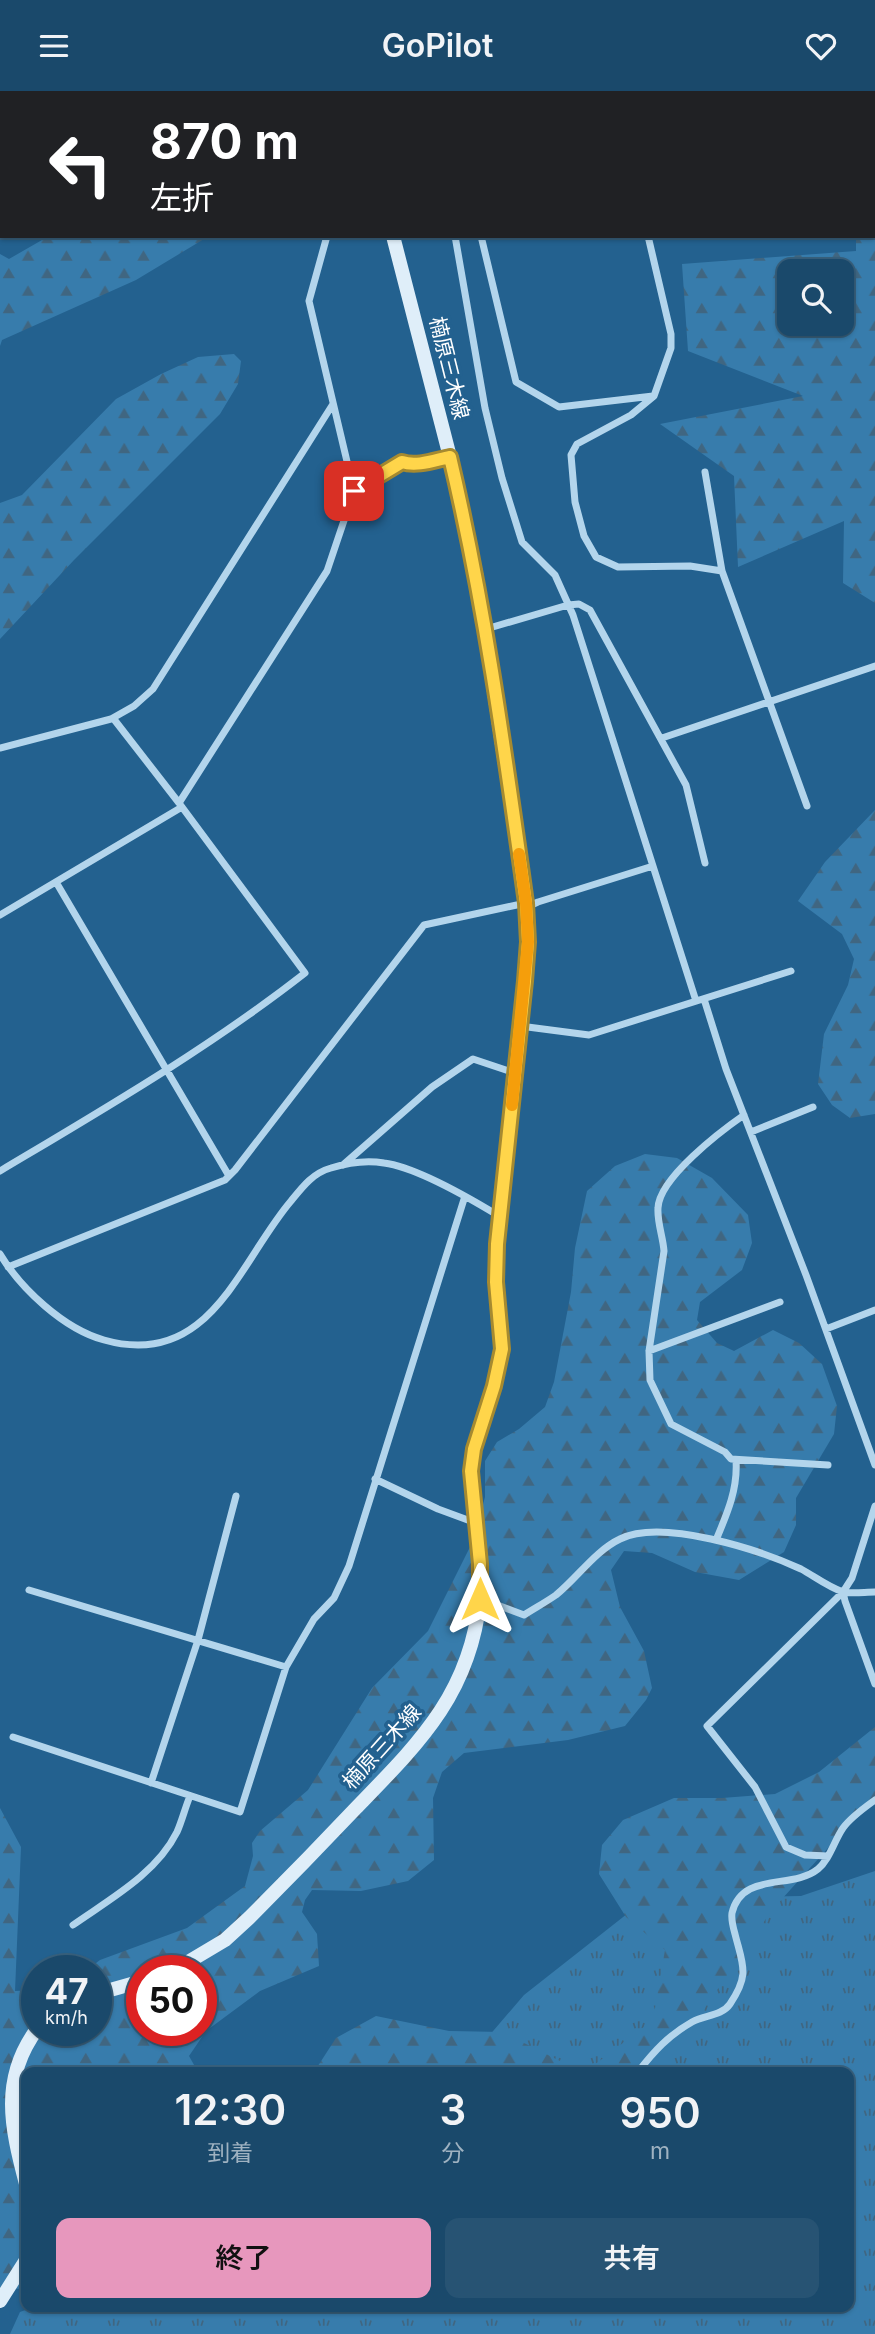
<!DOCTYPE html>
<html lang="ja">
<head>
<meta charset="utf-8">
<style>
  :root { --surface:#1a496b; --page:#275373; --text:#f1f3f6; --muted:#9fb2c1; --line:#38617e; --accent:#e797bd }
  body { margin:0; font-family:Inter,"Noto Sans JP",sans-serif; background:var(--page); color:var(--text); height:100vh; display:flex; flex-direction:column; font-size:26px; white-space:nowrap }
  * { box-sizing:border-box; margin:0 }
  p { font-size:23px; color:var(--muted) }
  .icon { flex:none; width:38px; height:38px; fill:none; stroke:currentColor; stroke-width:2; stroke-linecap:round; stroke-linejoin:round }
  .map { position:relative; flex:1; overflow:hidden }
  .panel { position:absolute; left:21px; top:1976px; width:833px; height:245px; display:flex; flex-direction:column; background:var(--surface); border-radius:14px; box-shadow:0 2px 5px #0004,0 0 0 2px var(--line) }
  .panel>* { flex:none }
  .guide { position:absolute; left:0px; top:0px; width:875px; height:147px; box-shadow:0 2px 5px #0004,0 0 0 2px var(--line); background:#202124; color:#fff; overflow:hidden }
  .buttons { position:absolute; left:777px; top:168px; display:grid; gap:14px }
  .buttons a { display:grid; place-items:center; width:77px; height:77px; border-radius:14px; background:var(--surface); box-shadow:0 2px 5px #0004,0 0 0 2px var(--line); font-size:35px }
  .speed { position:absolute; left:21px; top:1864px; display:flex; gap:14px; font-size:35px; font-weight:700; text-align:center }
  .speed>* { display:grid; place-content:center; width:91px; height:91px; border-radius:50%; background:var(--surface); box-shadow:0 2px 5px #0004,0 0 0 2px var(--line); line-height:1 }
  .speed small { font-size:18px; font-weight:400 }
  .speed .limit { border:10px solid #d22; background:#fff; color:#111 }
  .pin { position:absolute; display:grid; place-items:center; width:60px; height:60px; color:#fff; margin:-30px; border-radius:14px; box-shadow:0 4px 10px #0006 }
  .me { position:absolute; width:77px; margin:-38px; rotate:0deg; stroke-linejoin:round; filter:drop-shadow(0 0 5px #0008) }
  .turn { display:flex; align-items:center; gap:24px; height:147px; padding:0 35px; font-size:32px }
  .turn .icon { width:91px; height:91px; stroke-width:2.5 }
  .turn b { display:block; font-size:49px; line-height:60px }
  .eta { display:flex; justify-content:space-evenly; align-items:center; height:119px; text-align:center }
  .eta b { font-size:42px; font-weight:600; line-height:49px }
  .primary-button { display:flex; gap:14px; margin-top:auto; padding:14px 35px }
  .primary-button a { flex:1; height:80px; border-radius:14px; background:var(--accent); color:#111; font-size:28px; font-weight:600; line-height:80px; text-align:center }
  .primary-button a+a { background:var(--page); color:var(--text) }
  header { display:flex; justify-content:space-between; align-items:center; height:91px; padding:0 35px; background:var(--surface); font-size:32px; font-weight:600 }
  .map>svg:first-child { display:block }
</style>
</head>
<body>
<header><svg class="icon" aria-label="menu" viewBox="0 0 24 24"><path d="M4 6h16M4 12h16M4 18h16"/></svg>GoPilot<svg class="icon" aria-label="heart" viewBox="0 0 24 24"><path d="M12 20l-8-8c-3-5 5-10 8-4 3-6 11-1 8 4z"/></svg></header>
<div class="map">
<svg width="875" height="2243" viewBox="0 0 875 2243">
  <defs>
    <pattern id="grass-tufts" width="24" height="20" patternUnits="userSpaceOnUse" patternTransform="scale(1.75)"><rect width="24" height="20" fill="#377cac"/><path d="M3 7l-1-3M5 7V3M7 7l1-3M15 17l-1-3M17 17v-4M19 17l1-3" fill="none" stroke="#406681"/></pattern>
    <pattern id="forest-firs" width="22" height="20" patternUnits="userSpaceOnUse" patternTransform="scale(1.75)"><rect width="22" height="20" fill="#377cac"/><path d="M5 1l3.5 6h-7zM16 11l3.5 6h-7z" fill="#406681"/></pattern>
  </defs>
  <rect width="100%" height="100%" fill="#23618f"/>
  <path fill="url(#grass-tufts)" d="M875,1780V2243H10L20,2221L34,2216H849V1981H458L524,1904L646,1808L801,1805Z"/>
  <path fill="url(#forest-firs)" fill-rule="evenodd" d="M3,0H109L2,2L0,72V3Z
    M666,0H875V512L843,492L844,430L738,476L734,385L660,333L803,305L688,260L682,173L856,160V145H873V2ZM842,180V233H789V180Z
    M49,145H209L136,189L2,249L0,255V163L9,168Z
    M234,263L241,270L238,293L220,323L74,469L0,548V412L22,404L116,308L161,283L198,266Z
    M875,719V1023L850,1027L832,1014L818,993L824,943L848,894L854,868L842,843L798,810L825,771Z
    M645,1063L677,1067L712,1087L748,1124L752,1152L742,1179L700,1211L697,1229L717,1252L734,1260L773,1239L799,1252L822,1273L837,1315L834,1343L796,1407V1434L784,1461L739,1489L695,1481L652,1462L624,1460L611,1479L620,1516L644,1560L652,1597L646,1609L625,1635L568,1649L464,1662L442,1681L433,1707L434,1769L408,1790L361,1800L312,1799L305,1809L302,1821L317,1843L319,1875L260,1900L206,1940L189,1965L198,1981H26V2198L0,2197V1717L21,1756L15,1900L37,1899V1939H96V1880L87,1879L100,1869L187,1837L245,1795L253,1765L252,1752L260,1740L308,1699L372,1597L428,1540L474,1448L485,1406V1370L497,1351L519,1338L545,1316L554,1291L571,1201L575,1157L587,1100L615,1075ZM142,1880H201V1939H142Z
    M875,1636V1705L772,1819L691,1937L637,1981H585L653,1929L665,1859L626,1826L599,1783L602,1754L623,1729L674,1707H722L775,1703L819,1681Z
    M376,1925L449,1940L502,1941L582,1981H314L336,1947Z"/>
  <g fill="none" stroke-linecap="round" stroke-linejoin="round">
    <path stroke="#b3d5ec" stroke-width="7" d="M430,0L431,2
      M615,0L616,2
      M455,145L485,317L502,387L522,451L555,484L573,524L696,910
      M481,145L516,291L559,316L653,305
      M648,145L671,243V257L654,305L631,324L577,353L571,364L575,411L584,445L596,466L618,476L690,475L722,480
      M705,381L722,480L807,715
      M354,400L402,371C417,376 435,369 450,366
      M486,538L568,514L579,513L590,519L686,694L705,772
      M662,647L875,575
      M0,657L111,628L134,615L153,598L333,313
      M179,712L327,480L354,400L309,210L327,145
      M56,791L229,1085
      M527,816L538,811L653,775
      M0,824L182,716
      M704,908L726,978L806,1184L875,1374
      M520,935L589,944L791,880
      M744,1024C721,1040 659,1087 658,1117C657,1131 663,1146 664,1160L649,1260L650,1289L671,1333L725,1361L731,1368L828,1374
      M751,1041L813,1016
      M343,1074L432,996L473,968L515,982
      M0,1080C104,1018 209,957 305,882L179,712L113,627
      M0,1163C21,1198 64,1238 104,1249C210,1279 239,1171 291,1110C303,1095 313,1082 331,1077C347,1072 367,1069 384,1072C415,1076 471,1108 499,1125
      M8,1176L225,1089L235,1079L424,834L526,812
      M826,1238L875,1219
      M649,1260L780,1211
      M375,1388L438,1418L476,1432
      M716,1449C727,1423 738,1398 736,1369
      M29,1499L286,1576
      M843,1501L845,1510L875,1593
      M481,1508L524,1524C535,1517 546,1511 556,1504C578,1486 595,1460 620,1448C662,1427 760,1459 801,1478C814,1485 828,1496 843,1501C852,1503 865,1501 875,1501
      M13,1646L240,1721L286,1576L314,1528L334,1507L349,1475L465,1105
      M151,1692L198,1549L236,1405
      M828,1765L805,1764L786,1756L755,1696L707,1635L843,1501L852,1487L875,1415
      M73,1834C110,1808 156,1783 177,1741C182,1730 185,1717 190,1705
      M638,1981C654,1960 669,1944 692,1931C704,1924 722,1925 730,1913C750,1883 743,1875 735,1843C733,1836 731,1829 732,1822C742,1780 792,1799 818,1778C830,1768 834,1750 843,1737C851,1726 864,1717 875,1709"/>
    <path stroke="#dfeef9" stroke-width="14" d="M355,0V2
      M173,1880L225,1849L249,1827C285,1791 321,1754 356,1717C419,1652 470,1603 480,1508C485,1466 472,1424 471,1382C471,1345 493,1310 499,1274C505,1246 497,1219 496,1190C496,1178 497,1166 497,1153L525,890L528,851L526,812L476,482L450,366L393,145
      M96,1903L142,1890
      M26,2093C11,2036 0,1988 37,1938
      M0,2210L26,2169"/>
  </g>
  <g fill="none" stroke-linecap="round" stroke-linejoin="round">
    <defs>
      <path id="route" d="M354,400L402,371C417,376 435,369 450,366C485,514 505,661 526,812L528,851L525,890L497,1153L496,1191L502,1258L494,1295L474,1358L471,1380L480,1473V1508"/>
    </defs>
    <use href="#route" stroke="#a68a30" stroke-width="18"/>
    <use href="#route" stroke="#ffd54a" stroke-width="12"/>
    <path stroke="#f59e0b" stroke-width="12" d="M512,1014L528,851L526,812L519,763"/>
  </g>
  <g text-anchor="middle" stroke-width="7" stroke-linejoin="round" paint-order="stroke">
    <g font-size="21" fill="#fff" stroke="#23618f">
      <text transform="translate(449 277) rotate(76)" y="7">楠原三木線</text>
      <text transform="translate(382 1656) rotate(-48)" y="7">楠原三木線</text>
    </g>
  </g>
</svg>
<div class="buttons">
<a><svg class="icon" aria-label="search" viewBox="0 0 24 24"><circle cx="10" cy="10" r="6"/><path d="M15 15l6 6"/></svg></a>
</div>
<div class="speed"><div>47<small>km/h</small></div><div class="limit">50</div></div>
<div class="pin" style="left:354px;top:400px;background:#d93025"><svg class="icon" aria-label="arrive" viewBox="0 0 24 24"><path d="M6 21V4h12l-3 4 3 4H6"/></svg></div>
<svg class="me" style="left:480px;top:1508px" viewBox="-20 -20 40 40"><path d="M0-17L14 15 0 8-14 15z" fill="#ffd54a" stroke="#fff" stroke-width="4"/></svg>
<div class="guide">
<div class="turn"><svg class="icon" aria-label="left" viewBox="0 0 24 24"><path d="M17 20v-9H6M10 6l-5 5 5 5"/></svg><div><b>870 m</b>左折</div></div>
</div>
<section class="panel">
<div class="eta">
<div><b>12:30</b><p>到着</p></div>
<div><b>3</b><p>分</p></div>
<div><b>950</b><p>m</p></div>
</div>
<div class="primary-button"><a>終了</a><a>共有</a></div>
</section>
</div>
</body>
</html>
